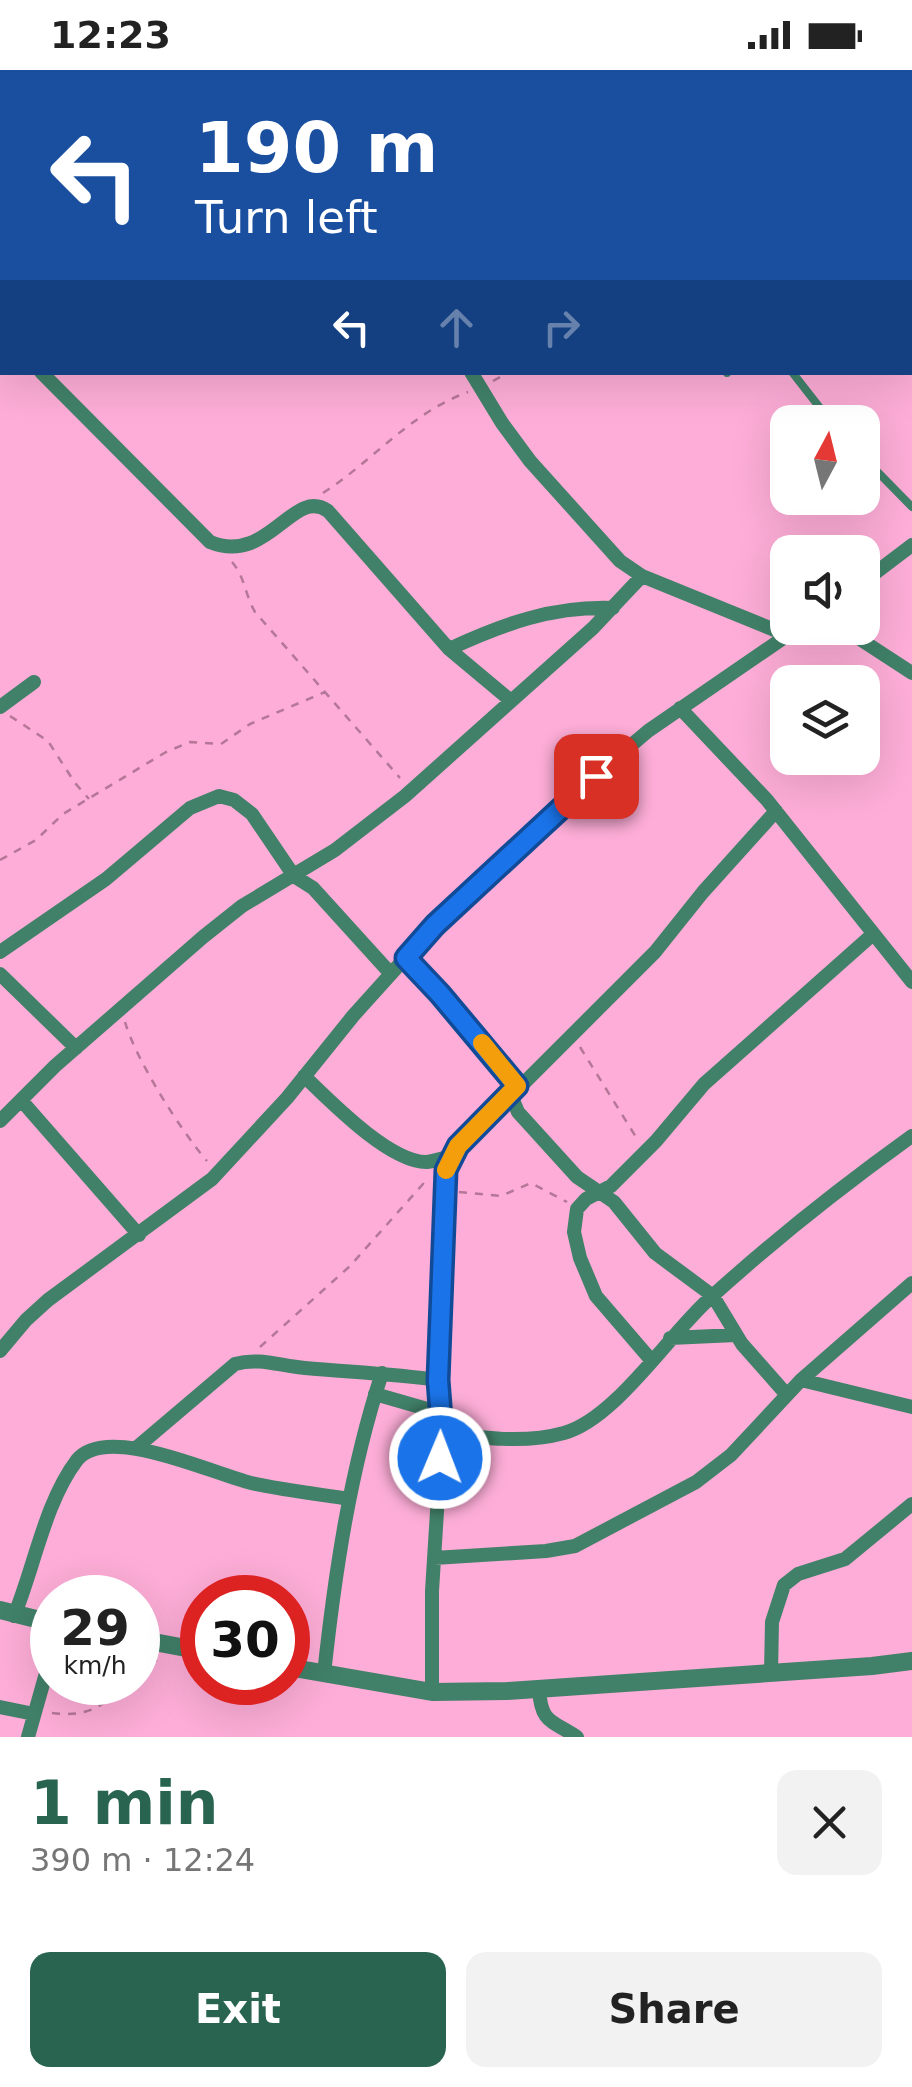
<!DOCTYPE html>
<html lang="en">
<head>
<meta charset="utf-8">
<style>
  :root { --surface:#fff; --page:#f2f2f2; --text:#222; --muted:#767676; --accent:#28644f }
  body { margin:0; font-family:"DejaVu Sans",sans-serif; background:var(--page); color:var(--text); height:100vh; display:flex; flex-direction:column; font-size:38px; white-space:nowrap }
  * { box-sizing:border-box; margin:0 }
  p { font-size:32px; color:var(--muted) }
  .icon { flex:none; width:55px; height:55px; fill:none; stroke:currentColor; stroke-width:2; stroke-linecap:round; stroke-linejoin:round }
  .map { position:relative; height:1667px; overflow:hidden }
  .panel { display:flex; flex-direction:column; background:var(--surface); flex:1 }
  .panel>* { flex:none }
  .guide { position:absolute; left:0px; top:0px; width:912px; height:305px; box-shadow:0 10px 40px #0002; background:#1a4fa0; color:#fff; overflow:hidden }
  .needle { width:65px; rotate:7deg }
  .controls { position:absolute; left:770px; top:335px; display:grid; gap:20px }
  .controls a { display:grid; place-items:center; width:110px; height:110px; border-radius:20px; background:var(--surface); box-shadow:0 10px 40px #0002; font-size:50px }
  .speed { position:absolute; left:30px; top:1505px; display:flex; gap:20px; font-size:50px; font-weight:700; text-align:center }
  .speed>* { display:grid; place-content:center; width:130px; height:130px; border-radius:50%; background:var(--surface); box-shadow:0 10px 40px #0002; line-height:1 }
  .speed small { font-size:25px; font-weight:400 }
  .speed .limit { border:15px solid #d22; background:#fff; color:#111 }
  .pin { position:absolute; display:grid; place-items:center; width:85px; height:85px; color:#fff; margin:-42px; border-radius:20px; box-shadow:0 5px 15px #0006 }
  .me { position:absolute; width:110px; margin:-55px; rotate:1deg; stroke-linejoin:round; filter:drop-shadow(0 0 8px #0008) }
  .turn { display:flex; align-items:center; gap:35px; height:210px; padding:0 30px; font-size:45px }
  .turn .icon { width:130px; height:130px; stroke-width:2.5 }
  .turn b { display:block; font-size:70px; line-height:85px }
  .lanes { display:flex; align-items:center; height:95px; padding:0 30px; background:#0003; justify-content:center; gap:50px; direction:ltr }
  .lanes .off { opacity:.35 }
  .round { display:grid; place-items:center; flex:none; width:105px; height:105px; border-radius:20px; background:var(--page) }
  .overview { display:flex; align-items:center; justify-content:space-between; height:170px; padding:0 30px }
  h1 { font-size:60px; font-weight:700; line-height:75px; color:var(--accent) }
  .cta { display:flex; gap:20px; margin-top:auto; padding:20px 30px }
  .cta a { flex:1; height:115px; border-radius:20px; background:var(--accent); color:#fff; font-size:40px; font-weight:700; line-height:115px; text-align:center }
  .cta a+a { background:var(--page); color:var(--text) }
  .status { display:flex; justify-content:space-between; align-items:center; height:70px; padding:0 50px; background:var(--surface); direction:ltr }
  .status svg { height:28px; fill:currentColor }
  .map>svg:first-child { display:block }
</style>
</head>
<body>
<div class="status"><b>12:23</b><svg viewBox="0 0 49 12"><path d="M0 12V9h3v3zM5 12V6h3v6zM10 12V3h3v9zM15 12V0h3v12zM26 1h20v11H26zM47 4h2v5h-2z"/></svg></div>
<div class="map">
<svg width="912" height="1667" viewBox="0 0 912 1667">
  <rect width="100%" height="100%" fill="#fdadd7"/>
  <g fill="none" stroke-linecap="round" stroke-linejoin="round">
    <path stroke="#b57798" stroke-width="2.5" stroke-dasharray="8 8" stroke-linecap="butt" d="M493,311L509,302
      M323,423C373,391 410,343 468,322
      M232,492C245,507 245,525 255,542L400,708
      M10,646L48,671L75,713L89,729
      M0,790L36,770L63,744L166,682L190,672L221,674L250,654L325,622
      M125,952C136,990 181,1061 207,1091
      M580,977L636,1067
      M459,1122L501,1126L531,1113L567,1132
      M260,1277L350,1196L423,1114L425,1108
      M138,1603L157,1590
      M52,1643C84,1647 105,1639 123,1612"/>
    <path stroke="#418169" stroke-width="8" d="M792,302L831,352
      M727,303V302
      M862,386L912,437"/>
    <path stroke="#418169" stroke-width="14" d="M9,0L10,2
      M346,0L347,2
      M107,2L112,0
      M910,117L912,114
      M910,186L912,188
      M0,247L2,250
      M41,302L210,472C269,496 293,416 328,441L449,579L510,630
      M471,302L502,353L530,391L620,491L642,506L787,565
      M862,513L912,475
      M843,558L912,603
      M449,579C503,554 552,536 613,538
      M0,637L34,612
      M680,638L767,730L912,912
      M0,882L106,809L190,738L219,726L234,730L252,744L294,806L313,818L391,904
      M406,888L452,938L517,1017
      M0,904L76,978
      M304,1006C330,1031 390,1093 427,1092C435,1091 443,1088 451,1086
      M510,1023L518,1042L577,1107L614,1132L655,1183L713,1226L742,1274L787,1325
      M21,1030L139,1165
      M0,1051L55,996L203,867L242,836L335,780L405,726L593,558L642,506
      M670,1268L736,1265
      M0,1281L26,1250L48,1230L212,1109L287,1028L353,946L435,855L595,706L648,661L798,558
      M651,1290L596,1226L580,1188L574,1162L577,1139L586,1129L611,1116L656,1071L704,1014L872,865
      M801,1310L912,1337
      M375,1324L441,1343
      M442,1362C482,1368 524,1374 564,1363C615,1349 668,1266 709,1229C773,1171 841,1117 912,1066
      M136,1378L235,1294C259,1287 280,1296 305,1298C349,1302 393,1304 438,1310
      M434,1488L546,1481L575,1476L696,1412L731,1385L801,1310L912,1213
      M14,1546C34,1498 45,1432 77,1390C107,1353 213,1404 251,1413C283,1420 317,1424 349,1429
      M771,1603L772,1552L784,1515L798,1504L845,1489L912,1434
      M324,1604C335,1502 350,1401 382,1303
      M539,1619C541,1653 551,1650 577,1667
      M432,1622V1521L442,1362L438,1310L444,1115L451,1086L655,882L703,822L776,741
      M0,1637L34,1644
      M28,1667L52,1582"/>
    <path stroke="#418169" stroke-width="18" d="M0,1540L52,1553
      M138,1569L202,1581
      M288,1597L432,1622L507,1621L872,1596L912,1591"/>
  </g>
  <g fill="none" stroke-linecap="round" stroke-linejoin="round">
    <defs>
      <path id="route" d="M440,1388L442,1362L438,1310L446,1100L458,1076L517,1016L440,924L406,888L435,855L596,706"/>
    </defs>
    <use href="#route" stroke="#114b97" stroke-width="25"/>
    <use href="#route" stroke="#1a73e8" stroke-width="18"/>
    <path stroke="#f59e0b" stroke-width="18" d="M446,1100L458,1076L517,1016L482,973"/>
  </g>
</svg>
<div class="controls">
<a><svg class="needle" viewBox="-14 -14 28 28"><path d="M0-13l5 13h-10z" fill="#e53935"/><path d="M0 13l5-13h-10z" fill="#767676"/></svg></a>
<a><svg class="icon" aria-label="sound" viewBox="0 0 24 24"><path d="M4 9h4l5-4v14l-5-4H4zM17 9q2 3 0 6"/></svg></a>
<a><svg class="icon" aria-label="layers" viewBox="0 0 24 24"><path d="M12 4l9 5-9 5-9-5zM3 14l9 5 9-5"/></svg></a>
</div>
<div class="speed"><div>29<small>km/h</small></div><div class="limit">30</div></div>
<div class="pin" style="left:596px;top:706px;background:#d93025"><svg class="icon" aria-label="arrive" viewBox="0 0 24 24"><path d="M6 21V4h12l-3 4 3 4H6"/></svg></div>
<svg class="me" style="left:440px;top:1388px" viewBox="-20 -20 40 40"><circle r="17" fill="#1a73e8" stroke="#fff" stroke-width="3"/><path d="M0-11L8 9 0 5-8 9z" fill="#fff"/></svg>
<div class="guide">
<div class="turn"><svg class="icon" aria-label="left" viewBox="0 0 24 24"><path d="M17 20v-9H6M10 6l-5 5 5 5"/></svg><div><b>190 m</b>Turn left</div></div>
<div class="lanes"><svg class="icon" aria-label="left" viewBox="0 0 24 24"><path d="M17 20v-9H6M10 6l-5 5 5 5"/></svg><svg class="icon off" aria-label="ahead" viewBox="0 0 24 24"><path d="M12 20V5M6 11l6-6 6 6"/></svg><svg class="icon off" aria-label="right" viewBox="0 0 24 24"><path d="M7 20v-9h11M14 6l5 5-5 5"/></svg></div>
</div>
</div>
<section class="panel">
<div class="overview"><div><h1>1 min</h1><p>390 m · 12:24</p></div><a class="round"><svg class="icon" aria-label="close" viewBox="0 0 24 24"><path d="M6 6l12 12M18 6L6 18"/></svg></a></div>
<div class="cta"><a>Exit</a><a>Share</a></div>
</section>
</body>
</html>
